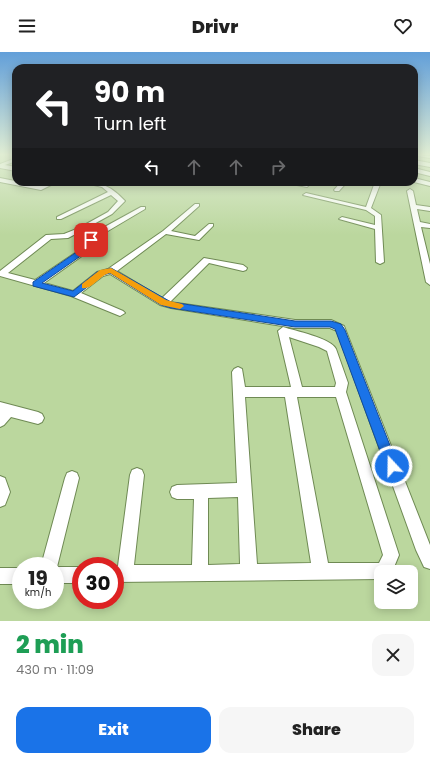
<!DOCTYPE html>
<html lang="en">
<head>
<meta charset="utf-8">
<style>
  :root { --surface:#fff; --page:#f6f6f6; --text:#222; --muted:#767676; --accent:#1a73e8 }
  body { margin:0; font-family:Poppins,sans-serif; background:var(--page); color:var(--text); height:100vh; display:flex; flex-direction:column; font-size:15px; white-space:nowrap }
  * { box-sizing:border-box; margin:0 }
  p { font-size:13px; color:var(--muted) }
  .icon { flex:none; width:22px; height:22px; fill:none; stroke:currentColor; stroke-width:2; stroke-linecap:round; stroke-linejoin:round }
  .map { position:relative; height:569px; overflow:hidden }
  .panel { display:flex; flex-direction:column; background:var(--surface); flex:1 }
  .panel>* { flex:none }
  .banner { position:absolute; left:12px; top:12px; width:406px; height:122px; border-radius:12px; box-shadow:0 2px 10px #0003; background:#202124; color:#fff; overflow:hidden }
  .fabs { position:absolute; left:374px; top:513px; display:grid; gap:8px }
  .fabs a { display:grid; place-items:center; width:44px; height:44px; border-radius:8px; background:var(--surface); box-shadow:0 2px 10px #0003; font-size:20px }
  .speed { position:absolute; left:12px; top:505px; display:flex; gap:8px; font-size:20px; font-weight:700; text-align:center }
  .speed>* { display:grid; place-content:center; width:52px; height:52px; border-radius:50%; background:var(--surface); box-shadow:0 2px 10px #0003; line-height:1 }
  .speed small { font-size:10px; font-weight:400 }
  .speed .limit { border:6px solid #d22; background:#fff; color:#111 }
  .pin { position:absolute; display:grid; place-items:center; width:34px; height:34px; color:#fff; margin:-17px; border-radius:8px; box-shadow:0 2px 6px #0006 }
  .me { position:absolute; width:44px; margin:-22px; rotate:339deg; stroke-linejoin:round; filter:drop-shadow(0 0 3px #0008) }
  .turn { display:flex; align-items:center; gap:14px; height:84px; padding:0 16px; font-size:18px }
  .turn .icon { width:52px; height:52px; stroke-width:2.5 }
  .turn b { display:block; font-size:28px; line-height:34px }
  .lanes { display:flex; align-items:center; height:38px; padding:0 16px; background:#0003; justify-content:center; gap:20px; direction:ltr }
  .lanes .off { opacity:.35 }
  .round { display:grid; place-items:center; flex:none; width:42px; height:42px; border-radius:12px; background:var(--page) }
  .head { display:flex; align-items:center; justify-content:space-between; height:68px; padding:0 16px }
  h1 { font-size:24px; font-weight:800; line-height:30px; color:#1e9e55 }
  .action { display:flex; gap:8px; margin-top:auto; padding:8px 16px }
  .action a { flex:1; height:46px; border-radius:12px; background:var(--accent); color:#fff; font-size:16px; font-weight:800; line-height:46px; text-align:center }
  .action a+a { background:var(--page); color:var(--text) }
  header { display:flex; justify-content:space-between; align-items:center; height:52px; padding:0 16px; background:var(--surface); font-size:18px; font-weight:800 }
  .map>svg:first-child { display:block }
</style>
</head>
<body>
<header><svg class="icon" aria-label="menu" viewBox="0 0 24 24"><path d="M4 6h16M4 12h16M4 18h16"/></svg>Drivr<svg class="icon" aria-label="heart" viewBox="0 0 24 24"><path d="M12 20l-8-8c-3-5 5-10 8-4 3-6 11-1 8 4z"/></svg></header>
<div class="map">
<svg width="430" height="569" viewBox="0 0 430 569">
  <rect width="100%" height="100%" fill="#bbd79e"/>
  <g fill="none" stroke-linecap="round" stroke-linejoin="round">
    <defs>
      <path id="minor" d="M418,103L430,104V106L418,104Z
        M16,106V109L5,113L16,115V119L0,116V112Z
        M414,108L430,111V115L414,112Z
        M414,116L430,120V124L414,120Z
        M0,126L40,134L49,130H57L41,138L0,130Z
        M414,126L430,130V134L414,130Z
        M82,130C102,130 112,135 125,149L112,162L83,178L68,186L51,187L8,221L35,228L87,193L90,183L141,155H145V157L96,186L93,196L44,231L73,239L97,220L108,217L163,179L195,152H199V154L171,179L195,184L209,172H213V174L199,188L166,182L117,219L162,246L204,206L243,213L247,216L246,218L243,219L209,211L170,250L295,268H331L344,274L430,493V517L424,515L416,498L337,279L330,276H295L171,256L160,253L110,222L103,224L81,241L123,259L125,261L120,264L71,244L0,224V219L46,183L64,182L79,176L108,160L118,149L111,143L61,167H57V165L108,140L102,135Z
        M255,130H261V131L258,133Z
        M282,130L304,131L312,130L307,135Z
        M341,130H347L339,139H335L334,138Z
        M375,130H381L371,156L381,163L384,210L380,212L376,210L375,177L339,167L342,165L375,173V164L366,158L303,143L306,141L366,155Z
        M410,137L413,139L416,153L430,155V159L417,157L420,170L430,172V176L421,175L430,212V233L426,230L407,139Z
        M283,275C295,279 331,286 336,297L348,331L346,340L399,503L392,520H381V527L115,530L114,514H118L130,423L132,418L137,416L142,418L144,423L134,513H192L194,447H177L172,445L170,440L172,435L177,433L237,431L232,320L234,317L238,315L242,317L245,335H291L278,279ZM289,285L319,295L327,299L336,331L335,335H302ZM245,345H285L311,511L257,512ZM297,345H336L383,503L379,511H328ZM238,445L240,512L208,513V446Z
        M0,350L38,360L42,362L44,366L42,370L38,372L11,365L4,373L0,375Z
        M72,419L77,421L79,426L57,515H81V531H55V514H41L65,426L67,421Z
        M0,424L5,426L10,440L5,453L0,455Z
        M0,516H21V532H0Z"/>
    </defs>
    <use href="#minor" stroke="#6f8a54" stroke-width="2"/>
    <use href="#minor" fill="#fff" fill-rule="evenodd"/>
  </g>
  <linearGradient id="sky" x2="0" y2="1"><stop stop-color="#629fd9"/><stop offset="0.56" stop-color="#e0edd3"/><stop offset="1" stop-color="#e0edd3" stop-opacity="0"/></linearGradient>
  <rect width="430" height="183" fill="url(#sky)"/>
  <path fill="#1a73e8" stroke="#114b97" d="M88,186L94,188L95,191L92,196L42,231L73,239L97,220L111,216L171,250L295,269H331L341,272L345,278L398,414L396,418L392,420L387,418L335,277L330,275H295L171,256L161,253L110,221L103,223L74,245L33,234V230L87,193Z"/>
  <path fill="#f59e0b" d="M111,216L166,248L182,252L184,254L180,257L161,253L110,221C99,223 93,238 82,236V232L100,218Z"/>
</svg>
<div class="fabs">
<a><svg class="icon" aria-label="layers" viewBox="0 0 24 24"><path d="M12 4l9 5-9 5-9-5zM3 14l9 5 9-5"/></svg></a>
</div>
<div class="speed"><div>19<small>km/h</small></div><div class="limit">30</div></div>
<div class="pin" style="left:91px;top:188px;background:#d93025"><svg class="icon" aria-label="arrive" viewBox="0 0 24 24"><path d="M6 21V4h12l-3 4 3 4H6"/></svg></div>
<svg class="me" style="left:392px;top:414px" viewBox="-20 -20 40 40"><circle r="17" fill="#1a73e8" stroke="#fff" stroke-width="3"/><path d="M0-11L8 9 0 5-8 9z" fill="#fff"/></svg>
<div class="banner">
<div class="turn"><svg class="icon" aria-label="left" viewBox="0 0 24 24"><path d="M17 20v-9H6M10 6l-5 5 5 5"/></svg><div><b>90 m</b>Turn left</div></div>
<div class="lanes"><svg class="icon" aria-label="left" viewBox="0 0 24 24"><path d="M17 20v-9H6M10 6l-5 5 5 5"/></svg><svg class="icon off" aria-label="ahead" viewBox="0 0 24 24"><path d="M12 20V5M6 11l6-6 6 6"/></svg><svg class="icon off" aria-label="ahead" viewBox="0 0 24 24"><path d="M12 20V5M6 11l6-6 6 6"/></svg><svg class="icon off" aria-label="right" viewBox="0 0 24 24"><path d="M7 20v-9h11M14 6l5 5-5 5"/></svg></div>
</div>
</div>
<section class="panel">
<div class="head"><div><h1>2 min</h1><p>430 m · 11:09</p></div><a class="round"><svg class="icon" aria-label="close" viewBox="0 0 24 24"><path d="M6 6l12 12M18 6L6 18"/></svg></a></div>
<div class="action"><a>Exit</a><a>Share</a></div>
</section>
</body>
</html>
